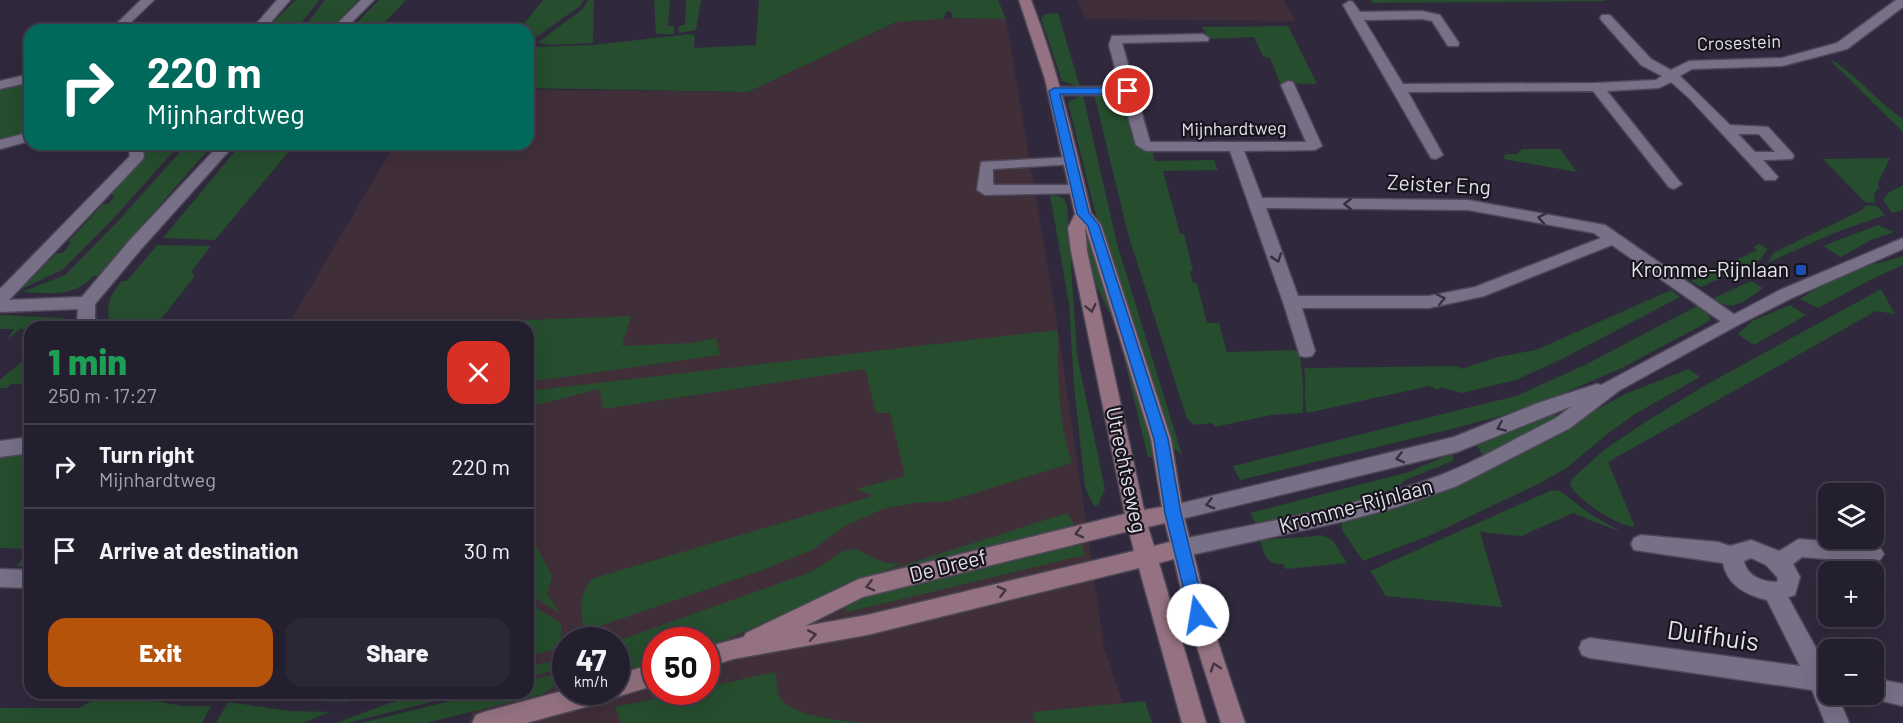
<!DOCTYPE html>
<html lang="en">
<head>
<meta charset="utf-8">
<style>
  :root { --surface:#241f2e; --page:#2c2736; --text:#f1f3f6; --muted:#a3a2aa; --line:#413d4a; --accent:#b45309 }
  body { margin:0; font-family:Barlow,sans-serif; background:var(--page); color:var(--text); height:100vh; display:flex; flex-direction:column; font-size:22px; white-space:nowrap }
  * { box-sizing:border-box; margin:0 }
  p { font-size:20px; color:var(--muted) }
  .icon { flex:none; width:33px; height:33px; fill:none; stroke:currentColor; stroke-width:2; stroke-linecap:round; stroke-linejoin:round }
  .map { position:relative; flex:1; overflow:hidden }
  .drawer { position:absolute; left:24px; top:321px; width:510px; height:378px; display:flex; flex-direction:column; background:var(--surface); border-radius:18px; box-shadow:0 6px 24px #0002,0 0 0 2px var(--line) }
  .drawer>* { flex:none }
  .top-card { position:absolute; left:24px; top:24px; width:510px; height:126px; border-radius:18px; box-shadow:0 6px 24px #0002,0 0 0 2px var(--line); background:#00695c; color:#fff; overflow:hidden }
  .controls { position:absolute; left:1818px; top:483px; display:grid; gap:12px }
  .controls a { display:grid; place-items:center; width:66px; height:66px; border-radius:12px; background:var(--surface); box-shadow:0 6px 24px #0002,0 0 0 2px var(--line); font-size:30px }
  .speed { position:absolute; left:552px; top:627px; display:flex; gap:12px; font-size:30px; font-weight:700; text-align:center }
  .speed>* { display:grid; place-content:center; width:78px; height:78px; border-radius:50%; background:var(--surface); box-shadow:0 6px 24px #0002,0 0 0 2px var(--line); line-height:1 }
  .speed small { font-size:15px; font-weight:400 }
  .speed .limit { border:9px solid #d22; background:#fff; color:#111 }
  .pin { position:absolute; display:grid; place-items:center; width:51px; height:51px; color:#fff; margin:-26px; border:3px solid #fff; border-radius:50%; box-shadow:0 2px 6px #0007 }
  .me { position:absolute; width:66px; margin:-33px; rotate:347deg; stroke-linejoin:round; filter:drop-shadow(0 0 4px #0008) }
  .turn { display:flex; align-items:center; gap:21px; height:126px; padding:0 24px; font-size:27px }
  .turn .icon { width:78px; height:78px; stroke-width:2.5 }
  .turn b { display:block; font-size:42px; line-height:51px }
  .round { display:grid; place-items:center; flex:none; width:63px; height:63px; border-radius:18px; background:var(--page) }
  .headline { display:flex; align-items:center; justify-content:space-between; height:102px; padding:0 24px }
  h1 { font-size:36px; font-weight:800; line-height:45px; color:#1e9e55 }
  .button { display:flex; gap:12px; margin-top:auto; padding:12px 24px }
  .button a { flex:1; height:69px; border-radius:18px; background:var(--accent); color:#fff; font-size:24px; font-weight:800; line-height:69px; text-align:center }
  .button a+a { background:var(--page); color:var(--text) }
  ul { padding:0; list-style:none }
  li { display:flex; align-items:center; gap:18px; height:84px; padding:0 24px; border-top:2px solid var(--line) }
  li div { flex:1 }
  li b { display:block; font-size:22px }
  li em { font-style:normal }
  .map>svg:first-child { display:block }
</style>
</head>
<body>
<div class="map">
<svg width="1903" height="723" viewBox="0 0 1903 723">
  <rect width="100%" height="100%" fill="#30293d"/>
  <path fill="#402f39" fill-rule="evenodd" d="M1078,0H1283L1296,21L1085,19Z
    M953,18L1006,19L1058,330L1104,647L1129,723H469L477,693H528V327H287L395,144H528V90L748,92L896,22ZM566,640H616V692H566ZM656,640H706V692H656Z"/>
  <path fill="#264d2e" d="M296,0H319L296,30H268L272,26L270,25Z
    M325,0H358L329,30H302Z
    M379,0H406L377,30H350Z
    M543,0H584L580,6L528,43V30H519Z
    M588,0H594L593,43L553,45L537,43L583,9Z
    M654,0H670L668,26H674V34H656Z
    M686,0H701L696,30L678,33L679,26L685,25Z
    M759,0H998L1006,19L953,18L951,12L947,11L943,19L896,22L748,92L528,88V48L534,47L593,45L691,34L695,36L694,48L756,45Z
    M1370,0H1605L1606,1L1373,3Z
    M1058,13L1080,87L1062,81L1041,18L1046,14Z
    M1288,26L1317,84L1280,83L1270,58L1263,56L1254,37L1209,39L1202,27Z
    M1831,61H1834C1859,78 1878,102 1903,119V132Z
    M30,81V133L0,141V88Z
    M1083,95L1117,244L1182,455L1173,448L1165,431L1114,277L1092,200L1068,102Z
    M1108,95C1143,103 1115,147 1152,151L1155,161L1214,160L1218,170L1163,171L1180,234H1184L1193,271H1190L1193,283H1197L1207,323H1219L1227,352L1299,350L1303,382V413L1271,415L1215,427L1212,423L1195,425L1187,419L1128,234L1095,98V95Z
    M145,144H180L113,219L62,270L19,290L57,253H63L72,242H68L103,204H108L115,196L111,195L145,154Z
    M187,144H213L98,276H93C74,298 48,293 22,292L65,275L120,219Z
    M241,144H295L215,240L163,238Z
    M1522,149H1560L1577,172L1504,159L1505,154H1517Z
    M1890,158L1878,183L1879,188L1874,193L1875,203L1865,202L1823,159Z
    M1903,185V210L1892,213L1883,200L1888,193Z
    M1050,194L1063,198L1067,205L1077,355L1105,489L1098,505L1094,506L1085,487L1074,385L1069,304Z
    M1866,205L1877,206L1885,215L1834,233L1767,263L1773,253L1862,210Z
    M1878,225L1894,232L1871,240L1841,257L1823,246Z
    M1091,238L1113,311L1109,312L1094,280L1084,240Z
    M1759,244L1768,249L1760,260L1701,287L1691,281L1757,250L1753,247Z
    M157,245L211,246L192,271L194,277L155,327H112C104,308 109,296 122,281H127Z
    M1903,256V265L1872,279L1818,308L1800,299C1822,284 1845,273 1870,265C1881,262 1892,260 1903,256Z
    M1751,281L1763,288C1745,301 1733,313 1712,299Z
    M1881,289L1895,314L1876,311L1608,462L1635,527C1617,526 1579,501 1570,485L1572,479L1604,450L1644,423L1704,386Z
    M1671,290L1680,297L1560,360L1516,380L1462,393L1441,387L1438,390L1429,386L1307,413C1303,399 1307,383 1304,368L1458,366L1461,369L1498,357L1536,350Z
    M1699,305L1709,315L1710,320L1706,323L1624,367L1550,399L1507,414L1452,429L1240,480L1233,466L1516,396L1587,364Z
    M1790,305L1806,315L1754,345L1738,334L1752,321Z
    M0,315L63,318L74,327L20,329L6,341L14,329H0Z
    M631,316L622,346L690,343L716,338L720,355L528,382V327H496L499,321Z
    M1058,330C1058,378 1057,417 1072,463L949,501L913,503L883,509L845,526L812,550L763,570L594,628L584,635C582,615 576,593 594,578L873,496L857,489L905,476L890,413H876L865,369L603,409L599,389L528,407V391Z
    M1125,344L1157,457H1148L1121,345Z
    M26,357H30L21,368L30,367V384H11L7,388H0V380C9,371 18,367 26,357Z
    M1689,369L1700,377L1635,414L1606,435L1568,467L1542,482L1431,535L1363,561L1342,530V524L1345,519L1387,510L1431,497L1467,481L1625,394Z
    M1553,413L1557,416L1556,419L1484,457L1476,444Z
    M30,453V564L28,566H17L27,552L26,549L0,548V458Z
    M1450,454L1453,455V461L1405,480L1389,497L1256,524L1250,513L1409,472Z
    M1552,490L1560,491L1590,514L1623,533L1573,513L1521,536L1480,532L1502,607L1386,596L1370,571Z
    M1067,513L1074,524L1071,526L1038,539L811,602L707,648L706,640H656L655,666L617,676V641L811,572L844,551L856,549L885,563H902L879,573Z
    M528,521L533,540L552,576L547,594L560,613L532,596L528,590Z
    M1321,535L1333,541L1347,563L1286,569L1283,564C1266,565 1265,555 1260,541C1280,537 1300,539 1321,535Z
    M1081,543L1085,555L852,611L847,612L843,605L858,598Z
    M528,603L561,623V648L528,656Z
    M562,658V664L552,671L528,677V667Z
    M562,672L558,683L543,694L426,723H361L483,693H528V681Z
    M775,672C777,679 776,690 779,696C790,718 847,721 869,723H621L615,707L687,692H706L707,687Z
    M111,693L183,706H211L202,723H0V708H79L100,696Z
    M251,693H379L345,702L295,700Z
    M426,693H468L347,723H336L384,705Z
    M1145,701L1152,723H1035L1033,712Z
    M228,702L290,711L330,712L302,723H216Z"/>
  <g fill="none" stroke-linecap="round" stroke-linejoin="round">
    <defs>
      <path id="minor" d="M141,0H154L123,30H110Z
        M277,0H290L264,30H251Z
        M361,0H374L344,30H331Z
        M1896,0H1903V7L1847,49L1782,66L1692,69L1680,76L1730,125L1768,127L1792,153L1794,156L1792,159L1763,160L1778,177L1775,180H1765L1689,98L1671,82L1659,88L1607,91L1679,181L1682,184L1674,189L1669,187L1593,91L1408,92L1443,155L1436,159L1431,158L1343,5L1349,1L1353,2L1360,12L1422,11L1440,15L1459,43L1458,46H1448L1432,21L1422,19L1364,20L1403,84L1597,83L1656,80L1662,76L1641,65L1602,21L1600,18L1602,15H1610L1651,59L1671,70L1689,61L1782,58L1837,43ZM1738,134H1759L1775,152H1755Z
        M1203,34L1209,38L1208,41L1122,43L1150,142H1306L1281,85L1288,81L1293,82L1322,146L1315,150L1244,151L1262,198L1468,200L1599,224L1605,225L1738,317L1741,321L1738,325H1726L1612,245L1484,296L1429,308H1302L1315,351L1312,356L1306,357L1300,356L1283,302L1230,151H1146L1136,145L1122,95H1054L1047,91L1054,87H1120L1109,45L1112,36ZM1266,208L1468,210L1594,233L1601,238L1475,287L1429,296H1298Z
        M30,74V82L0,89V81Z
        M30,132V141L0,149V140Z
        M128,144H142L144,157L142,160L9,300L82,297L130,240L220,144H235L142,248L95,304V321L98,327H80L77,321L78,309L0,312V289L130,156Z
        M1071,157L1078,161L1076,164L993,169V185H1078L1083,187L1086,190L1083,193L985,195L977,190L981,162Z
        M30,437V453L0,457V441Z
        M1641,535L1718,542L1730,546L1751,540L1779,551L1799,539L1873,545L1880,548L1884,554L1880,560L1873,563L1802,557L1793,564L1800,577L1795,595L1788,597L1828,670V694H1837L1849,723H1825L1812,690L1590,658L1582,655L1579,648L1582,641L1590,638L1800,666L1767,600C1746,595 1727,585 1723,563L1634,550L1631,544L1634,538ZM1751,558L1766,565L1778,578L1777,582C1764,582 1747,577 1744,561Z
        M0,569L30,570V588L0,587Z
        M1874,678L1903,684V706L1866,697L1865,694H1874Z"/>
      <path id="tertiary" d="M1903,238V249L1792,298L1738,325L1620,390L1570,428L1457,486L1397,507L1345,521L1182,557L1175,554L1172,548L1175,542L1182,539C1269,521 1358,507 1441,475C1480,460 1518,437 1556,418L1572,406L1457,452L1173,521L1166,519L1163,513L1166,507L1454,437L1538,403L1597,384L1601,385L1780,290Z"/>
      <path id="secondary" d="M1019,0H1031C1058,69 1074,141 1091,213L1101,225L1171,439L1183,513L1209,615L1245,723H1221L1187,615L1174,559L1159,563L1206,723H1182L1139,568L867,635L733,659L706,668V647L744,637L746,633L859,579L1125,514L1071,251L1068,228L1075,214L1045,79ZM1085,226L1151,439L1162,507L1144,510L1087,251ZM1165,523L1170,542L1154,546L1148,527ZM1129,531L1134,551L867,615L805,626L863,597Z
        M656,663V685L616,697L610,695L608,700L600,703L526,723H472L476,715L484,712L566,690L616,692V675Z"/>
    </defs>
    <use href="#minor" stroke="#4d4758" stroke-width="3"/>
    <use href="#tertiary" stroke="#4d4758" stroke-width="3"/>
    <use href="#secondary" stroke="#4d4758" stroke-width="3"/>
    <use href="#minor" fill="#777087" fill-rule="evenodd"/>
    <use href="#tertiary" fill="#777087" fill-rule="evenodd"/>
    <use href="#secondary" fill="#957281" fill-rule="evenodd"/>
  </g>
  <defs><path id="oneway-chevron" d="M-2-3.5L2.5 0L-2 3.5" fill="none" stroke-width="1.6" stroke-linecap="round" stroke-linejoin="round" transform="scale(1.5)"/></defs>
  <g stroke="#34303d">
    <use href="#oneway-chevron" transform="translate(1348 204) rotate(-180)"/>
    <use href="#oneway-chevron" transform="translate(1542 218) rotate(-170)"/>
    <use href="#oneway-chevron" transform="translate(1277 258) rotate(71)"/>
    <use href="#oneway-chevron" transform="translate(1441 299) rotate(-12)"/>
    <use href="#oneway-chevron" transform="translate(1501 427) rotate(157)"/>
    <use href="#oneway-chevron" transform="translate(1400 458) rotate(166)"/>
    <use href="#oneway-chevron" transform="translate(1210 504) rotate(166)"/>
  </g>
  <g stroke="#433540">
    <use href="#oneway-chevron" transform="translate(1091 308) rotate(78)"/>
    <use href="#oneway-chevron" transform="translate(1079 533) rotate(166)"/>
    <use href="#oneway-chevron" transform="translate(870 586) rotate(166)"/>
    <use href="#oneway-chevron" transform="translate(1002 591) rotate(-14)"/>
    <use href="#oneway-chevron" transform="translate(812 635) rotate(-10)"/>
    <use href="#oneway-chevron" transform="translate(1215 667) rotate(-108)"/>
  </g>
  <path fill="#1a73e8" stroke="#114b97" stroke-width="1.5" d="M1054,88H1128L1133,91L1128,94H1060L1089,213L1099,225L1168,439L1181,513L1206,615L1204,621L1198,623L1192,621L1190,615L1165,513L1154,439L1088,226L1077,214L1049,91Z"/>
  <rect fill="#1a4fb4" stroke="#17141d" stroke-width="2" x="1795" y="264" width="12" height="12" rx="3"/>
  <g text-anchor="middle" stroke-width="4.5" stroke-linejoin="round" paint-order="stroke">
    <g font-size="18" fill="#e4e0ed" stroke="#17141d">
      <text transform="translate(1739 43) rotate(-2)" y="6">Crosestein</text>
      <text transform="translate(1234 129) rotate(-1)" y="6">Mijnhardtweg</text>
    </g>
    <g font-size="21" fill="#e4e0ed" stroke="#17141d">
      <text transform="translate(1439 185) rotate(3)" y="7">Zeister Eng</text>
      <text transform="translate(1126 470) rotate(78)" y="7">Utrechtseweg</text>
      <text transform="translate(1356 506) rotate(-15)" y="7">Kromme-Rijnlaan</text>
      <text transform="translate(948 566) rotate(-14)" y="7">De Dreef</text>
    </g>
    <g font-size="21" fill="#e4e0ed" stroke="#17141d" text-anchor="end">
      <text x="1789" y="277">Kromme-Rijnlaan</text>
    </g>
    <g font-size="26" fill="#e4e0ed" stroke="#17141d">
      <text transform="translate(1713 636) rotate(8)" y="9">Duifhuis</text>
    </g>
  </g>
</svg>
<div class="controls">
<a><svg class="icon" aria-label="layers" viewBox="0 0 24 24"><path d="M12 4l9 5-9 5-9-5zM3 14l9 5 9-5"/></svg></a>
<a>+</a>
<a>−</a>
</div>
<div class="speed"><div>47<small>km/h</small></div><div class="limit">50</div></div>
<div class="pin" style="left:1128px;top:91px;background:#d93025"><svg class="icon" aria-label="arrive" viewBox="0 0 24 24"><path d="M6 21V4h12l-3 4 3 4H6"/></svg></div>
<svg class="me" style="left:1198px;top:615px" viewBox="-20 -20 40 40"><circle r="19" fill="#fff"/><path d="M0-13L10 11 0 6-10 11z" fill="#1a73e8"/></svg>
<div class="top-card">
<div class="turn"><svg class="icon" aria-label="right" viewBox="0 0 24 24"><path d="M7 20v-9h11M14 6l5 5-5 5"/></svg><div><b>220 m</b>Mijnhardtweg</div></div>
</div>
<section class="drawer">
<div class="headline"><div><h1>1 min</h1><p>250 m · 17:27</p></div><a class="round" style="background:#d93025;color:#fff"><svg class="icon" aria-label="close" viewBox="0 0 24 24"><path d="M6 6l12 12M18 6L6 18"/></svg></a></div>
<ul>
<li><svg class="icon" aria-label="right" viewBox="0 0 24 24"><path d="M7 20v-9h11M14 6l5 5-5 5"/></svg><div><b>Turn right</b><p>Mijnhardtweg</p></div><em>220 m</em></li>
<li><svg class="icon" aria-label="arrive" viewBox="0 0 24 24"><path d="M6 21V4h12l-3 4 3 4H6"/></svg><div><b>Arrive at destination</b></div><em>30 m</em></li>
</ul>
<div class="button"><a>Exit</a><a>Share</a></div>
</section>
</div>
</body>
</html>
